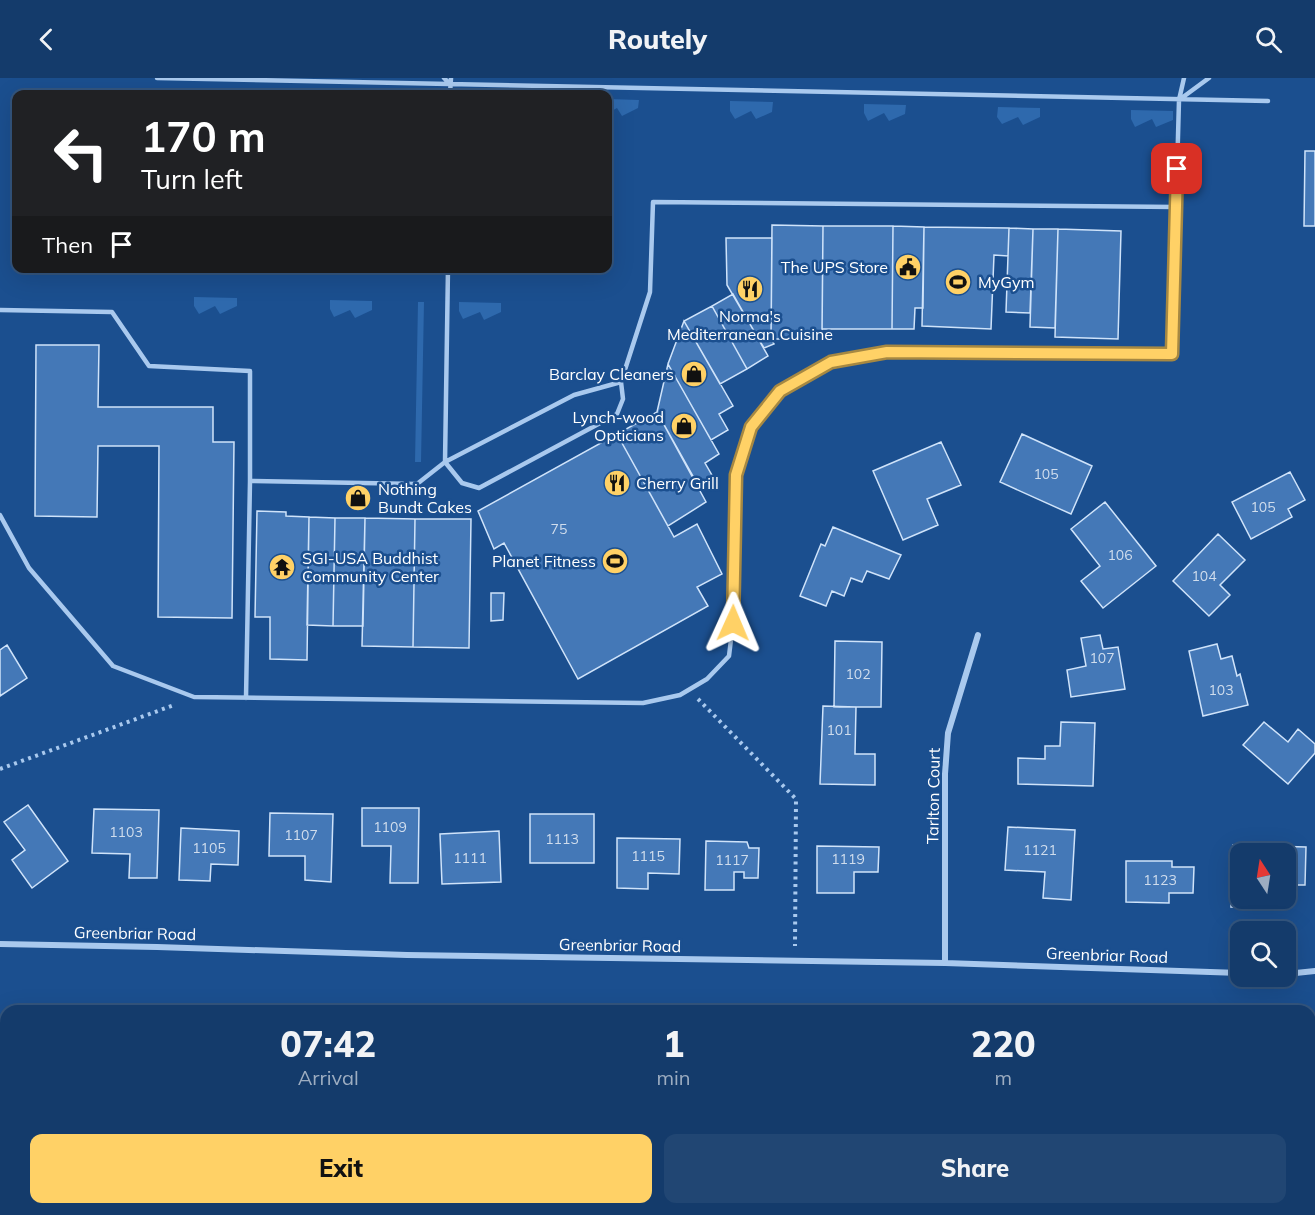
<!DOCTYPE html>
<html lang="en">
<head>
<meta charset="utf-8">
<style>
  :root { --surface:#143b6b; --page:#214673; --text:#f1f3f6; --muted:#9dadc1; --line:#33557e; --accent:#ffd166 }
  body { margin:0; font-family:Mulish,sans-serif; background:var(--page); color:var(--text); height:100vh; display:flex; flex-direction:column; font-size:22px; white-space:nowrap }
  * { box-sizing:border-box; margin:0 }
  p { font-size:20px; color:var(--muted) }
  .icon { flex:none; width:33px; height:33px; fill:none; stroke:currentColor; stroke-width:2; stroke-linecap:round; stroke-linejoin:round }
  .map { position:relative; flex:1; overflow:hidden }
  .panel { position:absolute; left:0px; top:927px; width:1316px; height:210px; display:flex; flex-direction:column; background:var(--surface); border-radius:18px 18px 0 0; box-shadow:0 6px 24px #0002,0 0 0 2px var(--line) }
  .panel>* { flex:none }
  .hud { position:absolute; left:12px; top:12px; width:600px; height:183px; border-radius:12px; box-shadow:0 6px 24px #0002,0 0 0 2px var(--line); background:#202124; color:#fff; overflow:hidden }
  .needle { width:39px; rotate:348deg }
  .fabs { position:absolute; left:1230px; top:765px; display:grid; gap:12px }
  .fabs a { display:grid; place-items:center; width:66px; height:66px; border-radius:12px; background:var(--surface); box-shadow:0 6px 24px #0002,0 0 0 2px var(--line); font-size:30px }
  .pin { position:absolute; display:grid; place-items:center; width:51px; height:51px; color:#fff; margin:-26px; border-radius:12px; box-shadow:0 3px 9px #0006 }
  .me { position:absolute; width:66px; margin:-33px; rotate:1deg; stroke-linejoin:round; filter:drop-shadow(0 0 4px #0008) }
  .turn { display:flex; align-items:center; gap:21px; height:126px; padding:0 30px; font-size:27px }
  .turn .icon { width:78px; height:78px; stroke-width:2.5 }
  .turn b { display:block; font-size:42px; line-height:51px }
  .then { display:flex; align-items:center; height:57px; padding:0 30px; background:#0003; gap:12px; font-size:22px }
  .eta { display:flex; justify-content:space-evenly; align-items:center; height:102px; text-align:center }
  .eta b { font-size:36px; font-weight:800; line-height:42px }
  .cta { display:flex; gap:12px; margin-top:auto; padding:12px 30px }
  .cta a { flex:1; height:69px; border-radius:12px; background:var(--accent); color:#111; font-size:24px; font-weight:800; line-height:69px; text-align:center }
  .cta a+a { background:var(--page); color:var(--text) }
  header { display:flex; justify-content:space-between; align-items:center; height:78px; padding:0 30px; background:var(--surface); font-size:27px; font-weight:800 }
  .map>svg:first-child { display:block }
</style>
</head>
<body>
<header><svg class="icon" aria-label="back" viewBox="0 0 24 24"><path d="M15 5l-7 7 7 7"/></svg>Routely<svg class="icon" aria-label="search" viewBox="0 0 24 24"><circle cx="10" cy="10" r="6"/><path d="M15 15l6 6"/></svg></header>
<div class="map">
<svg width="1315" height="1137" viewBox="0 0 1315 1137">
  <rect width="100%" height="100%" fill="#1b4f8f"/>
  <path fill="#2e69ad" d="M608,21L639,22L638,30L622,38L617,30L608,35Z
    M730,23L773,24L772,34L756,41L751,33L735,41L730,33Z
    M864,26L906,27L905,36L889,43L884,35L868,43L864,35Z
    M998,29L1040,30V39L1023,47L1018,39L1002,46L997,39Z
    M1131,32L1173,33V42L1156,49L1152,41L1135,49L1131,41Z
    M527,191H569L568,197L527,196Z
    M194,219L237,220V228L220,236L215,228L199,236L194,228Z
    M330,222L372,223V232L355,240L350,232L334,239L330,231Z
    M418,224H424L421,384H415Z
    M459,224L501,225V234L484,242L480,234L463,241L459,233Z"/>
  <path fill="#4478b7" stroke="#cfe3fa" stroke-width="1.5" d="M1305,73H1315V148H1304Z
    M772,147L823,148L822,261H771Z
    M823,148H893L892,251H822Z
    M893,148L924,149L923,230H915L914,251H892Z
    M924,149L1009,150L1008,178L994,177L991,251L922,248Z
    M1009,150L1033,151L1030,235L1006,234Z
    M1033,151H1058L1055,250L1030,249Z
    M1058,151L1121,153L1118,261L1055,259Z
    M726,160H772L771,261L774,266L764,270L727,207Z
    M733,216L768,278L747,291L712,228Z
    M712,228L747,291L720,306L684,243Z
    M684,243L733,328L719,336L728,352L711,362L668,286Z
    M36,267H99L98,329H213V364H234L232,540L158,539L159,368H98L97,439L35,438Z
    M668,286L719,376L705,385L713,399L698,407L657,334Z
    M657,334L706,424L668,448L617,356Z
    M617,356L674,459L697,446L722,496L697,509L708,528L578,601L504,465L494,471L478,433Z
    M1022,356L1092,388L1071,436L1000,404Z
    M941,364L961,407L927,421L938,447L903,462L873,393Z
    M1290,394L1305,422L1288,431L1292,439L1251,461L1232,424Z
    M1105,424L1156,488L1103,530L1081,503L1100,488L1071,451Z
    M257,433L286,434V438L309,439L307,582L270,581V539H255Z
    M309,439L335,440L333,548L307,547Z
    M335,440H365L363,548H333Z
    M365,440L415,441L413,569L362,568Z
    M415,441H471L469,570L413,569Z
    M833,449L901,477L889,501L867,493L862,504L851,500L844,518L832,513L826,528L800,518L821,466L825,468Z
    M1218,456L1245,482L1220,507L1230,517L1209,538L1173,503Z
    M491,515H504L503,542L491,543Z
    M1100,557L1103,571L1118,569L1125,611L1071,619L1067,592L1086,588L1081,560Z
    M835,563L882,564L881,629H834Z
    M1217,566L1221,581L1232,578L1237,598L1240,596L1248,627L1203,638L1189,573Z
    M7,567L27,600L0,618V572Z
    M823,628L856,629L855,676H875V707L820,706Z
    M1061,644L1095,645L1093,708L1018,706V680L1045,681V668H1060Z
    M1264,644L1288,664L1298,651L1315,666V675L1288,706L1243,667Z
    M28,727L68,783L32,810L12,782L25,772L4,744Z
    M362,730H419L418,805H390L391,768H362Z
    M94,731L159,732L157,800H129L130,776L92,775Z
    M270,735L333,736L331,804L305,802V778H269Z
    M530,736H594V785H530Z
    M1008,749L1075,752L1071,822L1043,820L1045,794L1005,792Z
    M181,750L239,753L238,787L211,786L210,803L179,802Z
    M499,753L501,804L442,806L440,756Z
    M617,760L680,761L679,796L648,795V811L617,810Z
    M706,763L747,764L749,770H759L758,800H744V794H734V812H705Z
    M1233,767L1306,769L1305,807H1286V776H1240V820H1260V830L1231,829Z
    M817,768L879,769L878,794H854V815H817Z
    M1126,783H1172V789H1194L1193,815H1169V825L1126,824Z
    M28,1131H87L91,1137H19Z
    M133,1131H199V1137H132Z
    M227,1131H283V1137H226Z
    M305,1131H377V1135L344,1132V1137H304Z
    M400,1131H467L466,1137H400Z
    M485,1131H546V1137H485Z
    M573,1131H633V1137H573Z
    M662,1131H723V1137H661Z
    M769,1131H834V1137H769Z
    M859,1131H942V1137H859Z
    M1076,1131H1134L1133,1137H1076Z
    M1192,1131H1275L1274,1137H1192Z"/>
  <g fill="none" stroke-linecap="round" stroke-linejoin="round">
    <path stroke="#a9c9ee" stroke-width="4" stroke-dasharray="3 4.5" stroke-linecap="butt" d="M698,621L796,721L795,868
      M0,691L174,627"/>
    <path stroke="#a9c9ee" stroke-width="4.5" d="M157,0L1268,23
      M444,0L450,6
      M450,16L451,0
      M1179,22L1209,0
      M448,190L445,384L574,317L621,304
      M0,232L112,234L149,288L250,293V403L417,406L445,384L462,405L479,410L617,336L623,321L621,304L650,214L653,124L1176,129
      M0,437L29,490L113,588L194,619L643,625L680,617L707,601L729,578L733,545L736,397L751,349L780,313L831,284L887,274L1172,277L1179,22L1184,0
      M246,620L250,403"/>
    <path stroke="#a9c9ee" stroke-width="6" d="M0,866L157,869L407,877L945,885L1240,895
      M945,885V696L948,655L978,557
      M1286,896L1315,893"/>
  </g>
  <g fill="none" stroke-linecap="round" stroke-linejoin="round">
    <defs>
      <path id="route" d="M733,545L736,397L751,349L780,313L831,284L887,274L1172,276L1177,91"/>
    </defs>
    <use href="#route" stroke="#a68842" stroke-width="15"/>
    <use href="#route" stroke="#ffd166" stroke-width="10"/>
  </g>
  <defs>
    <symbol id="civic-disc" viewBox="-11 -11 22 22"><circle r="9.5" fill="#ffd166" stroke="#1b4f8f"/><path d="M-.6-6.5H3V-4.5H.6V-3L4-1V1h2V6H-6V1h2V-1L-.6-3ZM-1.2 2.5V6h2.4V2.5Z" fill="#111"/></symbol>
    <symbol id="stadium-disc" viewBox="-11 -11 22 22"><circle r="9.5" fill="#ffd166" stroke="#1b4f8f"/><path d="M0-5a6.5 5 0 1 0 0 10a6.5 5 0 1 0 0-10ZM-3.5-1.8h7v3.6h-7Z" fill="#111"/></symbol>
    <symbol id="restaurant-disc" viewBox="-11 -11 22 22"><circle r="9.5" fill="#ffd166" stroke="#1b4f8f"/><path d="M-5-6h1v4h1v-4h1v4h1v-4h1v5L-1.5 .5V6h-2V.5L-5-1ZM5-6V6H3V1.5H1.5Q1.5-4 5-6Z" fill="#111"/></symbol>
    <symbol id="shop-disc" viewBox="-11 -11 22 22"><circle r="9.5" fill="#ffd166" stroke="#1b4f8f"/><path d="M-5-2.5h2.3a2.7 3.5 0 0 1 5.4 0H5L5.5 6h-11ZM-1.5-2.5h3a1.5 2.3 0 0 0-3 0Z" fill="#111"/></symbol>
    <symbol id="temple-disc" viewBox="-11 -11 22 22"><circle r="9.5" fill="#ffd166" stroke="#1b4f8f"/><path d="M0-6L5-2H3V0L6.5 2.5H4V6H1.5V3h-3V6H-4V2.5H-6.5L-3 0V-2H-5Z" fill="#111"/></symbol>
  </defs>
  <g fill-rule="evenodd">
    <use href="#civic-disc" x="893" y="174" width="30" height="30"/>
    <use href="#stadium-disc" x="943" y="189" width="30" height="30"/>
    <use href="#restaurant-disc" x="735" y="196" width="30" height="30"/>
    <use href="#shop-disc" x="679" y="281" width="30" height="30"/>
    <use href="#shop-disc" x="669" y="333" width="30" height="30"/>
    <use href="#restaurant-disc" x="602" y="390" width="30" height="30"/>
    <use href="#shop-disc" x="343" y="405" width="30" height="30"/>
    <use href="#stadium-disc" x="600" y="468" width="30" height="30"/>
    <use href="#temple-disc" x="267" y="474" width="30" height="30"/>
  </g>
  <g text-anchor="middle" stroke-width="5" stroke-linejoin="round" paint-order="stroke">
    <g font-size="14" fill="#d0dded">
      <text x="1046" y="401">105</text>
      <text x="1263" y="434">105</text>
      <text x="559" y="456">75</text>
      <text x="1120" y="482">106</text>
      <text x="1204" y="503">104</text>
      <text x="1102" y="585">107</text>
      <text x="858" y="601">102</text>
      <text x="1221" y="617">103</text>
      <text x="839" y="657">101</text>
      <text x="390" y="754">1109</text>
      <text x="126" y="759">1103</text>
      <text x="301" y="762">1107</text>
      <text x="562" y="766">1113</text>
      <text x="209" y="775">1105</text>
      <text x="1040" y="777">1121</text>
      <text x="648" y="783">1115</text>
      <text x="470" y="785">1111</text>
      <text x="848" y="786">1119</text>
      <text x="732" y="787">1117</text>
      <text x="1160" y="807">1123</text>
    </g>
    <g font-size="16" fill="#fff" stroke="#1b4f8f" text-anchor="end">
      <text x="888" y="195">The UPS Store</text>
      <text x="978" y="210" text-anchor="start">MyGym</text>
      <text x="750" y="244" text-anchor="middle">Norma's<tspan x="750" dy="18">Mediterranean Cuisine</tspan></text>
      <text x="674" y="302">Barclay Cleaners</text>
      <text x="664" y="345">Lynch-wood<tspan x="664" dy="18">Opticians</tspan></text>
      <text x="636" y="411" text-anchor="start">Cherry Grill</text>
      <text x="378" y="417" text-anchor="start">Nothing<tspan x="378" dy="18">Bundt Cakes</tspan></text>
      <text x="302" y="486" text-anchor="start">SGI-USA Buddhist<tspan x="302" dy="18">Community Center</tspan></text>
      <text x="596" y="489">Planet Fitness</text>
    </g>
    <g font-size="16" fill="#fff" stroke="#1b4f8f">
      <text transform="translate(933 718) rotate(-89)" y="6">Tarlton Court</text>
      <text transform="translate(135 855) rotate(1)" y="6">Greenbriar Road</text>
      <text transform="translate(620 867) rotate(1)" y="6">Greenbriar Road</text>
      <text transform="translate(1107 877) rotate(2)" y="6">Greenbriar Road</text>
    </g>
  </g>
</svg>
<div class="fabs">
<a><svg class="needle" viewBox="-14 -14 28 28"><path d="M0-13l5 13h-10z" fill="#e53935"/><path d="M0 13l5-13h-10z" fill="#9dadc1"/></svg></a>
<a><svg class="icon" aria-label="search" viewBox="0 0 24 24"><circle cx="10" cy="10" r="6"/><path d="M15 15l6 6"/></svg></a>
</div>
<div class="pin" style="left:1177px;top:91px;background:#d93025"><svg class="icon" aria-label="arrive" viewBox="0 0 24 24"><path d="M6 21V4h12l-3 4 3 4H6"/></svg></div>
<svg class="me" style="left:733px;top:545px" viewBox="-20 -20 40 40"><path d="M0-17L14 15 0 8-14 15z" fill="#ffd166" stroke="#fff" stroke-width="4"/></svg>
<div class="hud">
<div class="turn"><svg class="icon" aria-label="left" viewBox="0 0 24 24"><path d="M17 20v-9H6M10 6l-5 5 5 5"/></svg><div><b>170 m</b>Turn left</div></div>
<div class="then">Then<svg class="icon" aria-label="arrive" viewBox="0 0 24 24"><path d="M6 21V4h12l-3 4 3 4H6"/></svg></div>
</div>
<section class="panel">
<div class="eta">
<div><b>07:42</b><p>Arrival</p></div>
<div><b>1</b><p>min</p></div>
<div><b>220</b><p>m</p></div>
</div>
<div class="cta"><a>Exit</a><a>Share</a></div>
</section>
</div>
</body>
</html>
